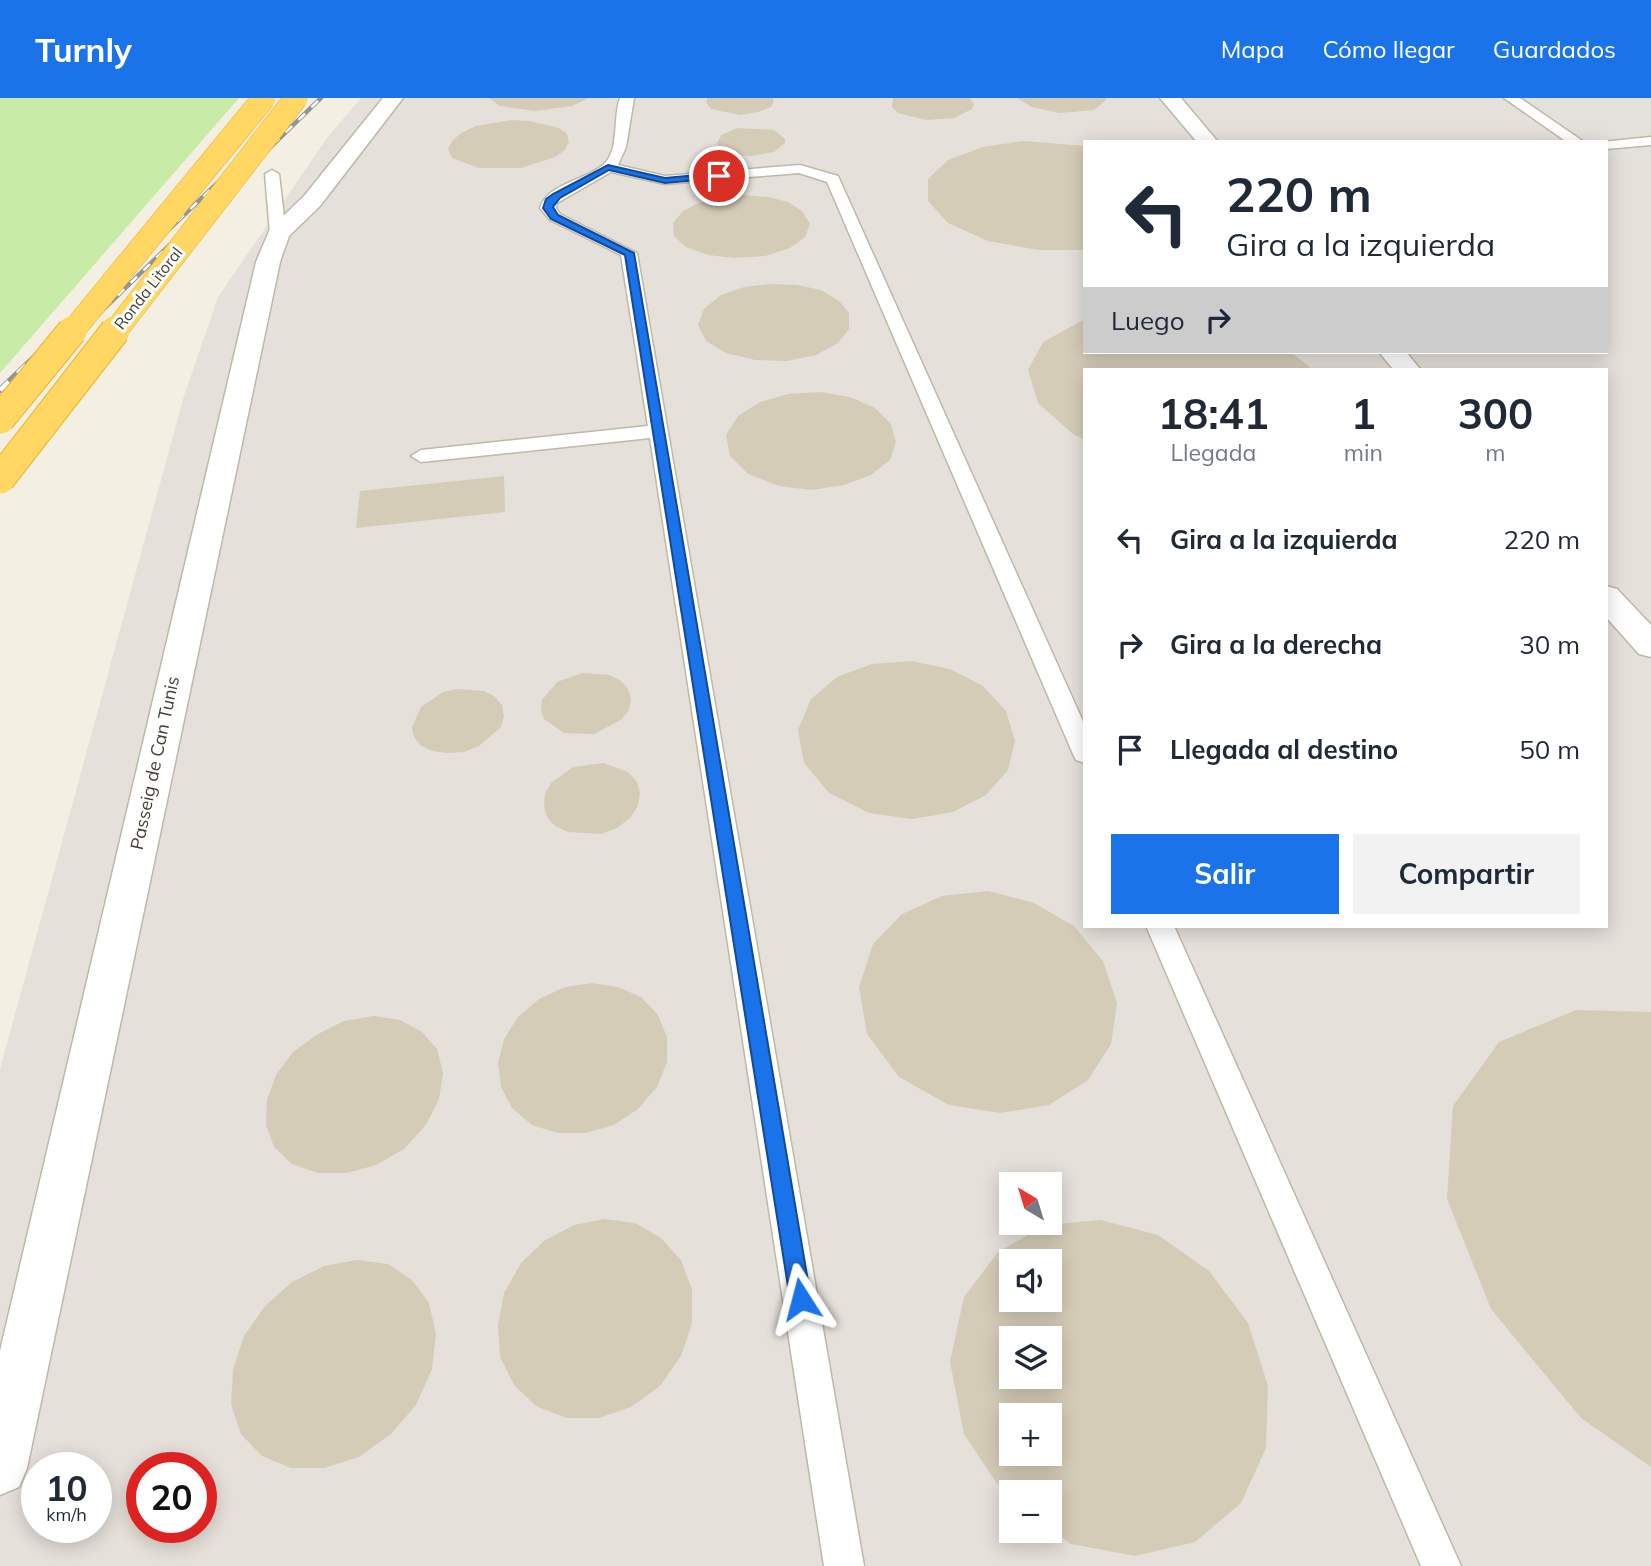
<!DOCTYPE html>
<html lang="es">
<head>
<meta charset="utf-8">
<style>
  :root { --surface:#fff; --page:#f2f2f3; --text:#1f2937; --muted:#747a83; --accent:#1a73e8 }
  body { margin:0; font-family:Mulish,sans-serif; background:var(--page); color:var(--text); height:100vh; display:flex; flex-direction:column; font-size:26px; white-space:nowrap }
  * { box-sizing:border-box; margin:0 }
  p { font-size:23px; color:var(--muted) }
  .icon { flex:none; width:38px; height:38px; fill:none; stroke:currentColor; stroke-width:2; stroke-linecap:round; stroke-linejoin:round }
  .map { position:relative; flex:1; overflow:hidden }
  .drawer { position:absolute; left:1083px; top:270px; width:525px; height:560px; display:flex; flex-direction:column; background:var(--surface); border-radius:0px; box-shadow:0 4px 18px #0003 }
  .drawer>* { flex:none }
  .banner { position:absolute; left:1083px; top:42px; width:525px; height:214px; border-radius:0px; box-shadow:0 4px 18px #0003; background:#fff; color:var(--text); overflow:hidden }
  .needle { width:46px; rotate:322deg }
  .buttons { position:absolute; left:999px; top:1074px; display:grid; gap:14px }
  .buttons a { display:grid; place-items:center; width:63px; height:63px; border-radius:0px; background:var(--surface); box-shadow:0 4px 18px #0003; font-size:35px }
  .speed { position:absolute; left:21px; top:1354px; display:flex; gap:14px; font-size:35px; font-weight:700; text-align:center }
  .speed>* { display:grid; place-content:center; width:91px; height:91px; border-radius:50%; background:var(--surface); box-shadow:0 4px 18px #0003; line-height:1 }
  .speed small { font-size:18px; font-weight:400 }
  .speed .limit { border:10px solid #d22; background:#fff; color:#111 }
  .pin { position:absolute; display:grid; place-items:center; width:60px; height:60px; color:#fff; margin:-30px; border:4px solid #fff; border-radius:50%; box-shadow:0 2px 7px #0007 }
  .me { position:absolute; width:77px; margin:-38px; rotate:351deg; stroke-linejoin:round; filter:drop-shadow(0 0 5px #0008) }
  .turn { display:flex; align-items:center; gap:24px; height:147px; padding:0 28px; font-size:32px }
  .turn .icon { width:91px; height:91px; stroke-width:2.5 }
  .turn b { display:block; font-size:49px; line-height:60px }
  .then { display:flex; align-items:center; height:66px; padding:0 28px; background:#0003; gap:14px; font-size:26px }
  .eta { display:flex; justify-content:space-evenly; align-items:center; height:119px; text-align:center }
  .eta b { font-size:42px; font-weight:700; line-height:49px }
  .primary-button { display:flex; gap:14px; margin-top:auto; padding:14px 28px }
  .primary-button a { flex:1; height:80px; border-radius:0px; background:var(--accent); color:#fff; font-size:28px; font-weight:700; line-height:80px; text-align:center }
  .primary-button a+a { background:var(--page); color:var(--text) }
  ul { padding:0; list-style:none }
  li { display:flex; align-items:center; gap:21px; height:105px; padding:0 28px }
  li div { flex:1 }
  li b { display:block; font-size:26px }
  li em { font-style:normal }
  header { display:flex; align-items:center; gap:42px; box-sizing:border-box; height:98px; padding:0 35px; background:var(--accent); color:#fff }
  header strong { font-size:33px }
  nav { display:flex; gap:38px; margin-inline-start:auto; font-size:24px }
  .map>svg:first-child { display:block }
</style>
</head>
<body>
<header>
<strong>Turnly</strong>
<nav><a>Mapa</a><a>Cómo llegar</a><a>Guardados</a></nav>
</header>
<div class="map">
<svg width="1651" height="1468" viewBox="0 0 1651 1468">
  <rect width="100%" height="100%" fill="#f3efe3"/>
  <path fill="#e5e0d9" fill-rule="evenodd" d="M361,0H1651V1468H0V971L184,298L218,199L327,40ZM1085,44H1606V254H1085ZM1085,271H1606V828H1085ZM1012,1087H1050V1125H1012ZM1012,1164H1050V1202H1012ZM1012,1241H1050V1279H1012ZM1012,1318H1050V1356H1012ZM37,1370H96V1430H37ZM142,1370H201V1430H142ZM1012,1395H1050V1433H1012Z"/>
  <path fill="#c8eba8" d="M0,0H239L0,275Z"/>
  <path fill="#e3e1dc" d="M1502,0H1651V58L1607,62L1606,44H1563Z"/>
  <path fill="#d5ccb8" fill-rule="evenodd" d="M489,0H589L572,8L535,13L500,8Z
    M708,0H773L774,2L771,9L758,14L741,17L711,11L706,4Z
    M893,0H970L974,6L972,11L954,20L926,22L898,15L892,9Z
    M1017,0H1106V2L1094,12L1060,15L1032,9Z
    M512,22L530,23L559,30L567,36L569,44L565,52L555,59L521,70H479L452,60L448,51L452,43L461,35L476,28Z
    M738,30L774,32L785,41V45L774,54L752,58L740,57L720,50L717,45L721,37Z
    M1023,43L1085,48V152H1039L988,143L948,125L928,103V81L948,62L983,49Z
    M744,97L768,99L788,104L802,113L810,126L805,139L790,150L765,158L735,160L708,157L686,149L674,138L673,125L683,113L699,105Z
    M770,186L797,187L821,192L839,203L849,215V231L838,245L816,257L787,263L755,262L726,255L706,243L698,227L704,211L721,197L744,189Z
    M1085,221V254H1291L1312,271H1085V342L1073,336L1038,305L1028,272L1043,244Z
    M820,294L850,299L875,310L891,326L896,344L890,362L871,377L844,387L811,392L779,388L748,376L730,358L726,337L738,318L760,304L788,296Z
    M504,378L505,414L356,430L360,393Z
    M911,563L950,571L983,588L1006,613L1015,643L1008,672L986,697L953,714L912,721L869,715L829,695L804,665L798,632L811,601L837,579L872,566Z
    M582,575L609,577L620,582L628,591L631,601L629,612L621,622L594,636L564,635L544,621L541,612L542,602L557,584Z
    M458,591L484,593L494,598L502,607L504,618L501,629L479,648L464,654L447,655L432,653L420,647L414,639L412,629L421,609L443,594Z
    M603,665L628,674L637,684L640,696L638,708L630,720L617,730L601,736L568,734L555,728L547,719L544,708L545,696L551,685L573,669Z
    M988,793L1034,805L1074,828L1103,863L1117,905L1111,946L1088,982L1049,1007L1000,1015L949,1007L899,979L867,936L859,889L873,846L902,816L942,798Z
    M592,885L618,889L641,899L658,917L667,939V964L657,989L638,1011L614,1027L586,1035H557L532,1027L512,1010L501,989L498,965L504,941L518,919L539,901L565,889Z
    M1576,912L1651,914V1369L1581,1320L1491,1211L1447,1101L1453,1008L1499,944Z
    M374,918L400,922L422,934L437,951L443,975L439,1001L426,1027L404,1051L376,1067L347,1075H318L292,1066L274,1049L266,1027L267,1002L276,977L293,954L318,936L344,923Z
    M604,1121L635,1125L661,1140L681,1162L692,1192V1225L681,1258L660,1288L631,1309L599,1320H566L536,1308L514,1287L500,1259L498,1227L504,1195L521,1165L544,1143L574,1127Z
    M1101,1122L1158,1137L1209,1173L1248,1225L1268,1288L1266,1350L1241,1405L1195,1444L1135,1458L1071,1446L1050,1431V1395H1012V1405L1007,1401L964,1336L950,1264L964,1199L998,1154L1045,1127ZM1012,1164H1050V1202H1012ZM1012,1241H1050V1279H1012ZM1012,1318H1050V1356H1012Z
    M357,1162L388,1166L412,1182L429,1205L436,1236L432,1271L416,1307L391,1336L359,1359L324,1370H291L262,1358L241,1336L231,1306L233,1272L244,1238L265,1208L292,1184L324,1168Z"/>
  <g fill="none" stroke-linecap="round" stroke-linejoin="round">
    <defs>
      <path id="lane" d="M620,0H634L626,49L618,67L665,78L800,67L838,78L1085,628V665L1076,662L1073,656L827,84L799,75L665,86L611,74L557,105L556,110L560,116L637,155L864,1468H824L650,340L421,364L411,358L421,352L648,328L621,157L550,122L540,110C548,84 588,83 606,64C619,49 613,18 620,0Z
        M1504,0H1520L1584,44H1567Z
        M1651,39V47L1606,51V44H1602Z
        M272,72L279,76L286,136L278,141L270,136L265,76Z
        M1146,828H1174L1461,1468H1421Z"/>
      <path id="street" d="M383,0H403L320,108L289,138L280,164L27,1370L19,1389L0,1397V1253L256,164L270,131L304,98Z
        M1160,0H1181L1218,44H1197Z
        M1379,254H1406L1420,271H1393Z
        M1606,488L1617,491L1651,527V559L1639,556L1606,519Z"/>
    </defs>
    <use href="#lane" stroke="#bfb8a5" stroke-width="3"/>
    <use href="#street" stroke="#bfb8a5" stroke-width="3"/>
    <use href="#lane" fill="#fff" fill-rule="evenodd"/>
    <use href="#street" fill="#fff" fill-rule="evenodd"/>
    <defs>
      <path id="rail-far1" d="M60,235L249,55
        M79,235L321,0"/>
      <path id="rail" d="M0,292L62,233
        M0,311L80,233"/>
    </defs>
    <use href="#rail-far1" stroke="#949494" stroke-width="4.5"/>
    <use href="#rail" stroke="#949494" stroke-width="6"/>
    <use href="#rail-far1" stroke="#fff" stroke-width="2.5" stroke-dasharray="9" stroke-linecap="butt"/>
    <use href="#rail" stroke="#fff" stroke-width="4.5" stroke-dasharray="12" stroke-linecap="butt"/>
    <defs>
      <path id="highway-bridge-far1" d="M71,235L264,0
        M114,235L296,0"/>
      <path id="highway-bridge" d="M0,321L72,233
        M0,381L115,233"/>
    </defs>
    <use href="#highway-bridge-far1" stroke="#e8b028" stroke-width="24" stroke-linecap="butt"/>
    <use href="#highway-bridge" stroke="#e8b028" stroke-width="31" stroke-linecap="butt"/>
    <use href="#highway-bridge-far1" stroke="#ffd762" stroke-width="23"/>
    <use href="#highway-bridge" stroke="#ffd762" stroke-width="29"/>
  </g>
  <path fill="#1a73e8" stroke="#114b97" stroke-width="2" d="M608,67L665,80L719,75L723,78L719,80L665,85L609,72L560,100L553,109L558,117L634,155L811,1201L808,1208L801,1211L793,1208L790,1201L625,157L551,121L543,110L546,101L553,96Z"/>
  <g text-anchor="middle" stroke-width="6" stroke-linejoin="round" paint-order="stroke">
    <g font-size="16" fill="#454033" stroke="#fff">
      <text transform="translate(148 190) rotate(-52)" y="6">Ronda Litoral</text>
    </g>
    <g font-size="18" fill="#454033" stroke="#fff">
      <text transform="translate(155 665) rotate(-78)" y="6">Passeig de Can Tunis</text>
    </g>
  </g>
</svg>
<div class="buttons">
<a><svg class="needle" viewBox="-14 -14 28 28"><path d="M0-13l5 13h-10z" fill="#e53935"/><path d="M0 13l5-13h-10z" fill="#747a83"/></svg></a>
<a><svg class="icon" aria-label="sound" viewBox="0 0 24 24"><path d="M4 9h4l5-4v14l-5-4H4zM17 9q2 3 0 6"/></svg></a>
<a><svg class="icon" aria-label="layers" viewBox="0 0 24 24"><path d="M12 4l9 5-9 5-9-5zM3 14l9 5 9-5"/></svg></a>
<a>+</a>
<a>−</a>
</div>
<div class="speed"><div>10<small>km/h</small></div><div class="limit">20</div></div>
<div class="pin" style="left:719px;top:78px;background:#d93025"><svg class="icon" aria-label="arrive" viewBox="0 0 24 24"><path d="M6 21V4h12l-3 4 3 4H6"/></svg></div>
<svg class="me" style="left:801px;top:1201px" viewBox="-20 -20 40 40"><path d="M0-17L14 15 0 8-14 15z" fill="#1a73e8" stroke="#fff" stroke-width="4"/></svg>
<div class="banner">
<div class="turn"><svg class="icon" aria-label="left" viewBox="0 0 24 24"><path d="M17 20v-9H6M10 6l-5 5 5 5"/></svg><div><b>220 m</b>Gira a la izquierda</div></div>
<div class="then">Luego<svg class="icon" aria-label="right" viewBox="0 0 24 24"><path d="M7 20v-9h11M14 6l5 5-5 5"/></svg></div>
</div>
<section class="drawer">
<div class="eta">
<div><b>18:41</b><p>Llegada</p></div>
<div><b>1</b><p>min</p></div>
<div><b>300</b><p>m</p></div>
</div>
<ul>
<li><svg class="icon" aria-label="left" viewBox="0 0 24 24"><path d="M17 20v-9H6M10 6l-5 5 5 5"/></svg><div><b>Gira a la izquierda</b></div><em>220 m</em></li>
<li><svg class="icon" aria-label="right" viewBox="0 0 24 24"><path d="M7 20v-9h11M14 6l5 5-5 5"/></svg><div><b>Gira a la derecha</b></div><em>30 m</em></li>
<li><svg class="icon" aria-label="arrive" viewBox="0 0 24 24"><path d="M6 21V4h12l-3 4 3 4H6"/></svg><div><b>Llegada al destino</b></div><em>50 m</em></li>
</ul>
<div class="primary-button"><a>Salir</a><a>Compartir</a></div>
</section>
</div>
</body>
</html>
